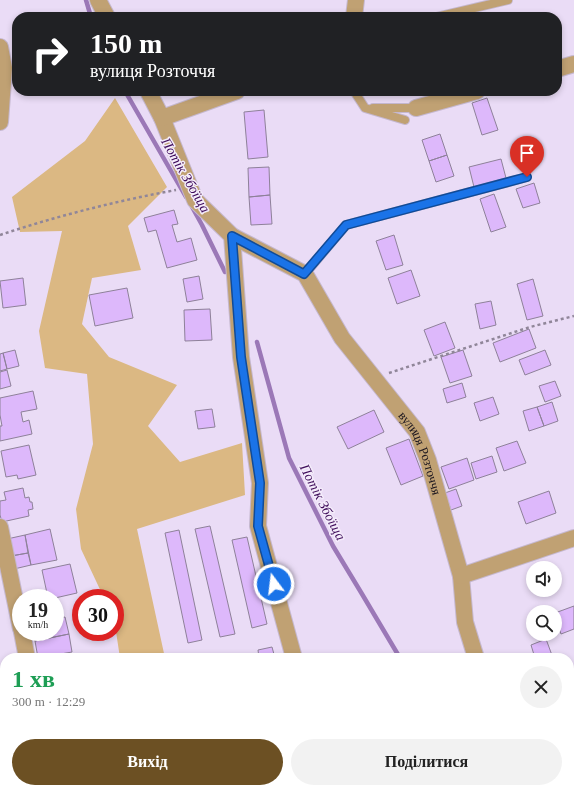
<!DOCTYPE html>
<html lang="uk">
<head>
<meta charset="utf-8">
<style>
  :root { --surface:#fff; --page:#f2f2f2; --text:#222; --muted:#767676; --accent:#6c5023 }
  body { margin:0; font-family:"Times New Roman",serif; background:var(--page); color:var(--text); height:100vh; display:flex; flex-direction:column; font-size:15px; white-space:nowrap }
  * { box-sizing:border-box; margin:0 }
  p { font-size:13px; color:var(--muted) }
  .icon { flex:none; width:22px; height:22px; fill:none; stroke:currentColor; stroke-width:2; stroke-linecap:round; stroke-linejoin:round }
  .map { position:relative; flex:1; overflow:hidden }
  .details { position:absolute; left:0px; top:653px; width:574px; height:140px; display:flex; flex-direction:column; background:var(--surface); border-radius:16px 16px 0 0; box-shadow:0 2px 6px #0003 }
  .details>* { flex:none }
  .hud { position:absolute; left:12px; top:12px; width:550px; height:84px; border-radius:16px; box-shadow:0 2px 6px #0003; background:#202124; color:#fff; overflow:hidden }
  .fabs { position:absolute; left:526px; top:561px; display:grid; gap:8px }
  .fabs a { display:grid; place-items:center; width:36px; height:36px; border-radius:50%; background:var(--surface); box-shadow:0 2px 6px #0003; font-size:20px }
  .speed { position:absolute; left:12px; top:589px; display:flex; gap:8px; font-size:20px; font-weight:700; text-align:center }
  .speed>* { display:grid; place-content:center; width:52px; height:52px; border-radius:50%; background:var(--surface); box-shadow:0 2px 6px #0003; line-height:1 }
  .speed small { font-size:10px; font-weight:400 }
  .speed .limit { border:6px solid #d22; background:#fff; color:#111 }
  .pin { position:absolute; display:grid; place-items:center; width:34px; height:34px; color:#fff; margin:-41px -17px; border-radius:50% 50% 50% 0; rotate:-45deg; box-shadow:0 0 4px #0007 }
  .pin .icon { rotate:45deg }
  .me { position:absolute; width:44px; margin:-22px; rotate:345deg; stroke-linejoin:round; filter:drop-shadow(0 0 3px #0008) }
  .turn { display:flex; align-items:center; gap:14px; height:84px; padding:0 12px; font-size:18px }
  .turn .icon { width:52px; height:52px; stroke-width:2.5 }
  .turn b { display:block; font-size:28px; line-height:34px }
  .round { display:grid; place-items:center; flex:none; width:42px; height:42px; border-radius:21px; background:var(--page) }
  .overview { display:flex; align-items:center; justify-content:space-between; height:68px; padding:0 12px }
  h1 { font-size:24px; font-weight:600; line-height:30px; color:#1e9e55 }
  .primary-button { display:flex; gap:8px; margin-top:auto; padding:8px 12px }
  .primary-button a { flex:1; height:46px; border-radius:24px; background:var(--accent); color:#fff; font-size:16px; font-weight:600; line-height:46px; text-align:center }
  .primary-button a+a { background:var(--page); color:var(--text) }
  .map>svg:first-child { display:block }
</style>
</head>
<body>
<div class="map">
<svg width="574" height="793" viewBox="0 0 574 793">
  <rect width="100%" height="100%" fill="#eadcf6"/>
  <path fill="#dbb883" d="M115,98L167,187L128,226L141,270L92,278L82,324L109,357L177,385L148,426L180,462L242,443L245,495L137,529L165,658H120L115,625V598H104L81,549L76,509L93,444L87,374L45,368L39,331L62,231L20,232L12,197L85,141Z"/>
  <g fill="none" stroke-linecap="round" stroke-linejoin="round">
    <path stroke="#9b78b7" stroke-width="4.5" d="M86,0L91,17
      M125,91L186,197
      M191,205L202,225L225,272
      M257,342L289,458L333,546L362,594L400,658"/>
  </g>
  <path fill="#ddb8fb" stroke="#8e8199" d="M487,98L498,130L482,135L472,103Z
    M264,110L268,157L248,159L244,112Z
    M440,134L447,155L429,161L422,140Z
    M447,155L454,176L436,182L429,161Z
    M501,159L506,178L474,187L469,167Z
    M269,167L270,195L249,197L248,168Z
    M534,183L540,203L523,208L516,189Z
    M494,194L506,227L491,232L480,199Z
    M270,195L272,224L251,225L249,197Z
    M174,210L178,224L172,225L177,242L191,238L197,260L167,268L156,230L148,232L144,218Z
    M394,235L403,265L386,270L376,241Z
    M411,270L420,296L397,304L388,278Z
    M199,276L203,299L187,302L183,279Z
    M23,278L26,305L3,308L0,281Z
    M533,279L543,316L527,320L517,284Z
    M127,288L133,318L95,326L89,295Z
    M491,301L496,325L480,329L475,304Z
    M210,309L212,340L185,341L184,310Z
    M445,322L455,348L434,356L424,330Z
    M529,329L536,348L500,362L493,343Z
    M15,350L19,366L7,369L3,353Z
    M463,350L472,376L450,383L441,357Z
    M545,350L551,365L525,375L519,360Z
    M3,353L7,369L0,371V354Z
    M7,370L11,386L0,389V372Z
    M555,381L561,396L545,402L539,386Z
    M462,383L466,397L447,403L443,389Z
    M33,391L37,409L21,412L23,422L29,420L32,434L0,441V426H2L0,415V398Z
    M493,397L499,414L480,421L474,403Z
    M552,402L558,421L544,426L537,407Z
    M537,407L544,426L529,431L523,411Z
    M212,409L215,427L198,429L195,411Z
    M374,410L384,432L348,449L337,427Z
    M409,439L423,476L401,485L386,448Z
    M517,441L526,463L504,471L496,448Z
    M29,445L36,475L18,479L17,475L6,477L1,451Z
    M492,456L497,472L476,479L471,463Z
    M467,458L474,480L449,489L441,467Z
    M23,488L25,498L29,497L30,502H32L33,509L28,510L29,516L2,522L0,515V501L6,500L4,492Z
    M456,489L462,506L451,510L445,493Z
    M549,491L556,513L526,524L518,502Z
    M210,526L235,634L220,637L195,529Z
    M50,529L57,560L31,565L25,535Z
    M179,530L202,640L188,643L165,533Z
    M25,535L28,553L11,556L7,539Z
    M247,537L267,624L252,628L232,540Z
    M28,553L31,565L14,569L11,556Z
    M70,564L77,593L55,598H48L42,570Z
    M574,606V629L561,634L555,617V613Z
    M65,617L69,634L35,641L33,632H55V619Z
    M69,634L72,652L38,658L35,641Z
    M546,639L553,658H535L531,645Z
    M272,647L275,658H259L258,650Z
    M0,711H5V772L0,773Z
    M569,764H571L574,773V789L563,793H554L552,788H569Z
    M69,788H98L99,793H71Z
    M526,788H552L554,793H527Z"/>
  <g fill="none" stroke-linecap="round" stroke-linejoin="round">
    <defs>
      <path id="service" d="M436,17L508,0
        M354,91L365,108L405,120
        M373,108H416
        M305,274L346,225L527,177
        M104,788L105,793"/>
      <g id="minor">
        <path d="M98,0L107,17"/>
        <path d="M354,17L356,0"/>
        <path d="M0,47L4,68L0,122"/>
        <path d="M557,69L574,64"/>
        <path d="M148,91L162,118L195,200L232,236L241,357L260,483L258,526L294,658"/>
        <path d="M416,108L477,91"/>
        <path d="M162,118L237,91"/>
        <path id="s1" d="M232,236L305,274L342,338L417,432L428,460L461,576L465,622L476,658"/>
        <path d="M0,527L21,629"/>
        <path d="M461,576L574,538"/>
        <path d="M22,632L27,658"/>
        <path d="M58,788L59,793"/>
        <path d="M403,788L404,793"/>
        <path d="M515,788L516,793"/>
      </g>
    </defs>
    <use href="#service" stroke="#c5b8cf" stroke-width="10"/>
    <use href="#minor" stroke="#c5b8cf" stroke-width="18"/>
    <path stroke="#908699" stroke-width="2.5" stroke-dasharray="3 3" stroke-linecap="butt" d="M0,235C57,216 116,201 176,190
      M389,373L530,327L574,316
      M175,793L189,788"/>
    <use href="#service" stroke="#c0a173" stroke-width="8"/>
    <use href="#minor" stroke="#c0a173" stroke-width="16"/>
  </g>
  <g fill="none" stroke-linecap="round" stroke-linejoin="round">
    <defs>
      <path id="route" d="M274,584L258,526L260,483L241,357L232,236L304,274L346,225L527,177"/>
    </defs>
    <use href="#route" stroke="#114b97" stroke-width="10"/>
    <use href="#route" stroke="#1a73e8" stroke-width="7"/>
  </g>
  <g text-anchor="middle" stroke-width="3" stroke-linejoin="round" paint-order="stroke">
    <g font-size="13" fill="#1a151e" stroke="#f4ecfb">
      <text dy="5" stroke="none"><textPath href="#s1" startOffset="297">вулиця Розточчя</textPath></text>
    </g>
    <g font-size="14" font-style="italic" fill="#3e0c5a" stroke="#f4ecfb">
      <text transform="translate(186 175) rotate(60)" y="5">Потік Збоїща</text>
      <text transform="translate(323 502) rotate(63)" y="5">Потік Збоїща</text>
    </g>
  </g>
</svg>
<div class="fabs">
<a><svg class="icon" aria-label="sound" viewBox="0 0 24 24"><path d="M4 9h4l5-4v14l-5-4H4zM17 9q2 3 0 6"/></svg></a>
<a><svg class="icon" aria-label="search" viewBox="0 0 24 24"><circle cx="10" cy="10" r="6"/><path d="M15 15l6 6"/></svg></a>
</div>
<div class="speed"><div>19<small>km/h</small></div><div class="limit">30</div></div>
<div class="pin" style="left:527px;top:177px;background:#d93025"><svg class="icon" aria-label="arrive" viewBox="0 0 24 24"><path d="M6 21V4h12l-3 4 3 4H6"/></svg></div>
<svg class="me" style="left:274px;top:584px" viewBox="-20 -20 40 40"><circle r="17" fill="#1a73e8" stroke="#fff" stroke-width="3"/><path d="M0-11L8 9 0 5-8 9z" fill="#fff"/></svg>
<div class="hud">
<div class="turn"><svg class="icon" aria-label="right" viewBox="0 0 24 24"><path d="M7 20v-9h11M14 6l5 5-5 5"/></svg><div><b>150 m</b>вулиця Розточчя</div></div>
</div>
<section class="details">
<div class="overview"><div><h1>1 хв</h1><p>300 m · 12:29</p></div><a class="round"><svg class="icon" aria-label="close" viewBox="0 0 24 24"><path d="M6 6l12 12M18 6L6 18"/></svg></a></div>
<div class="primary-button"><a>Вихід</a><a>Поділитися</a></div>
</section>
</div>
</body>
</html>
